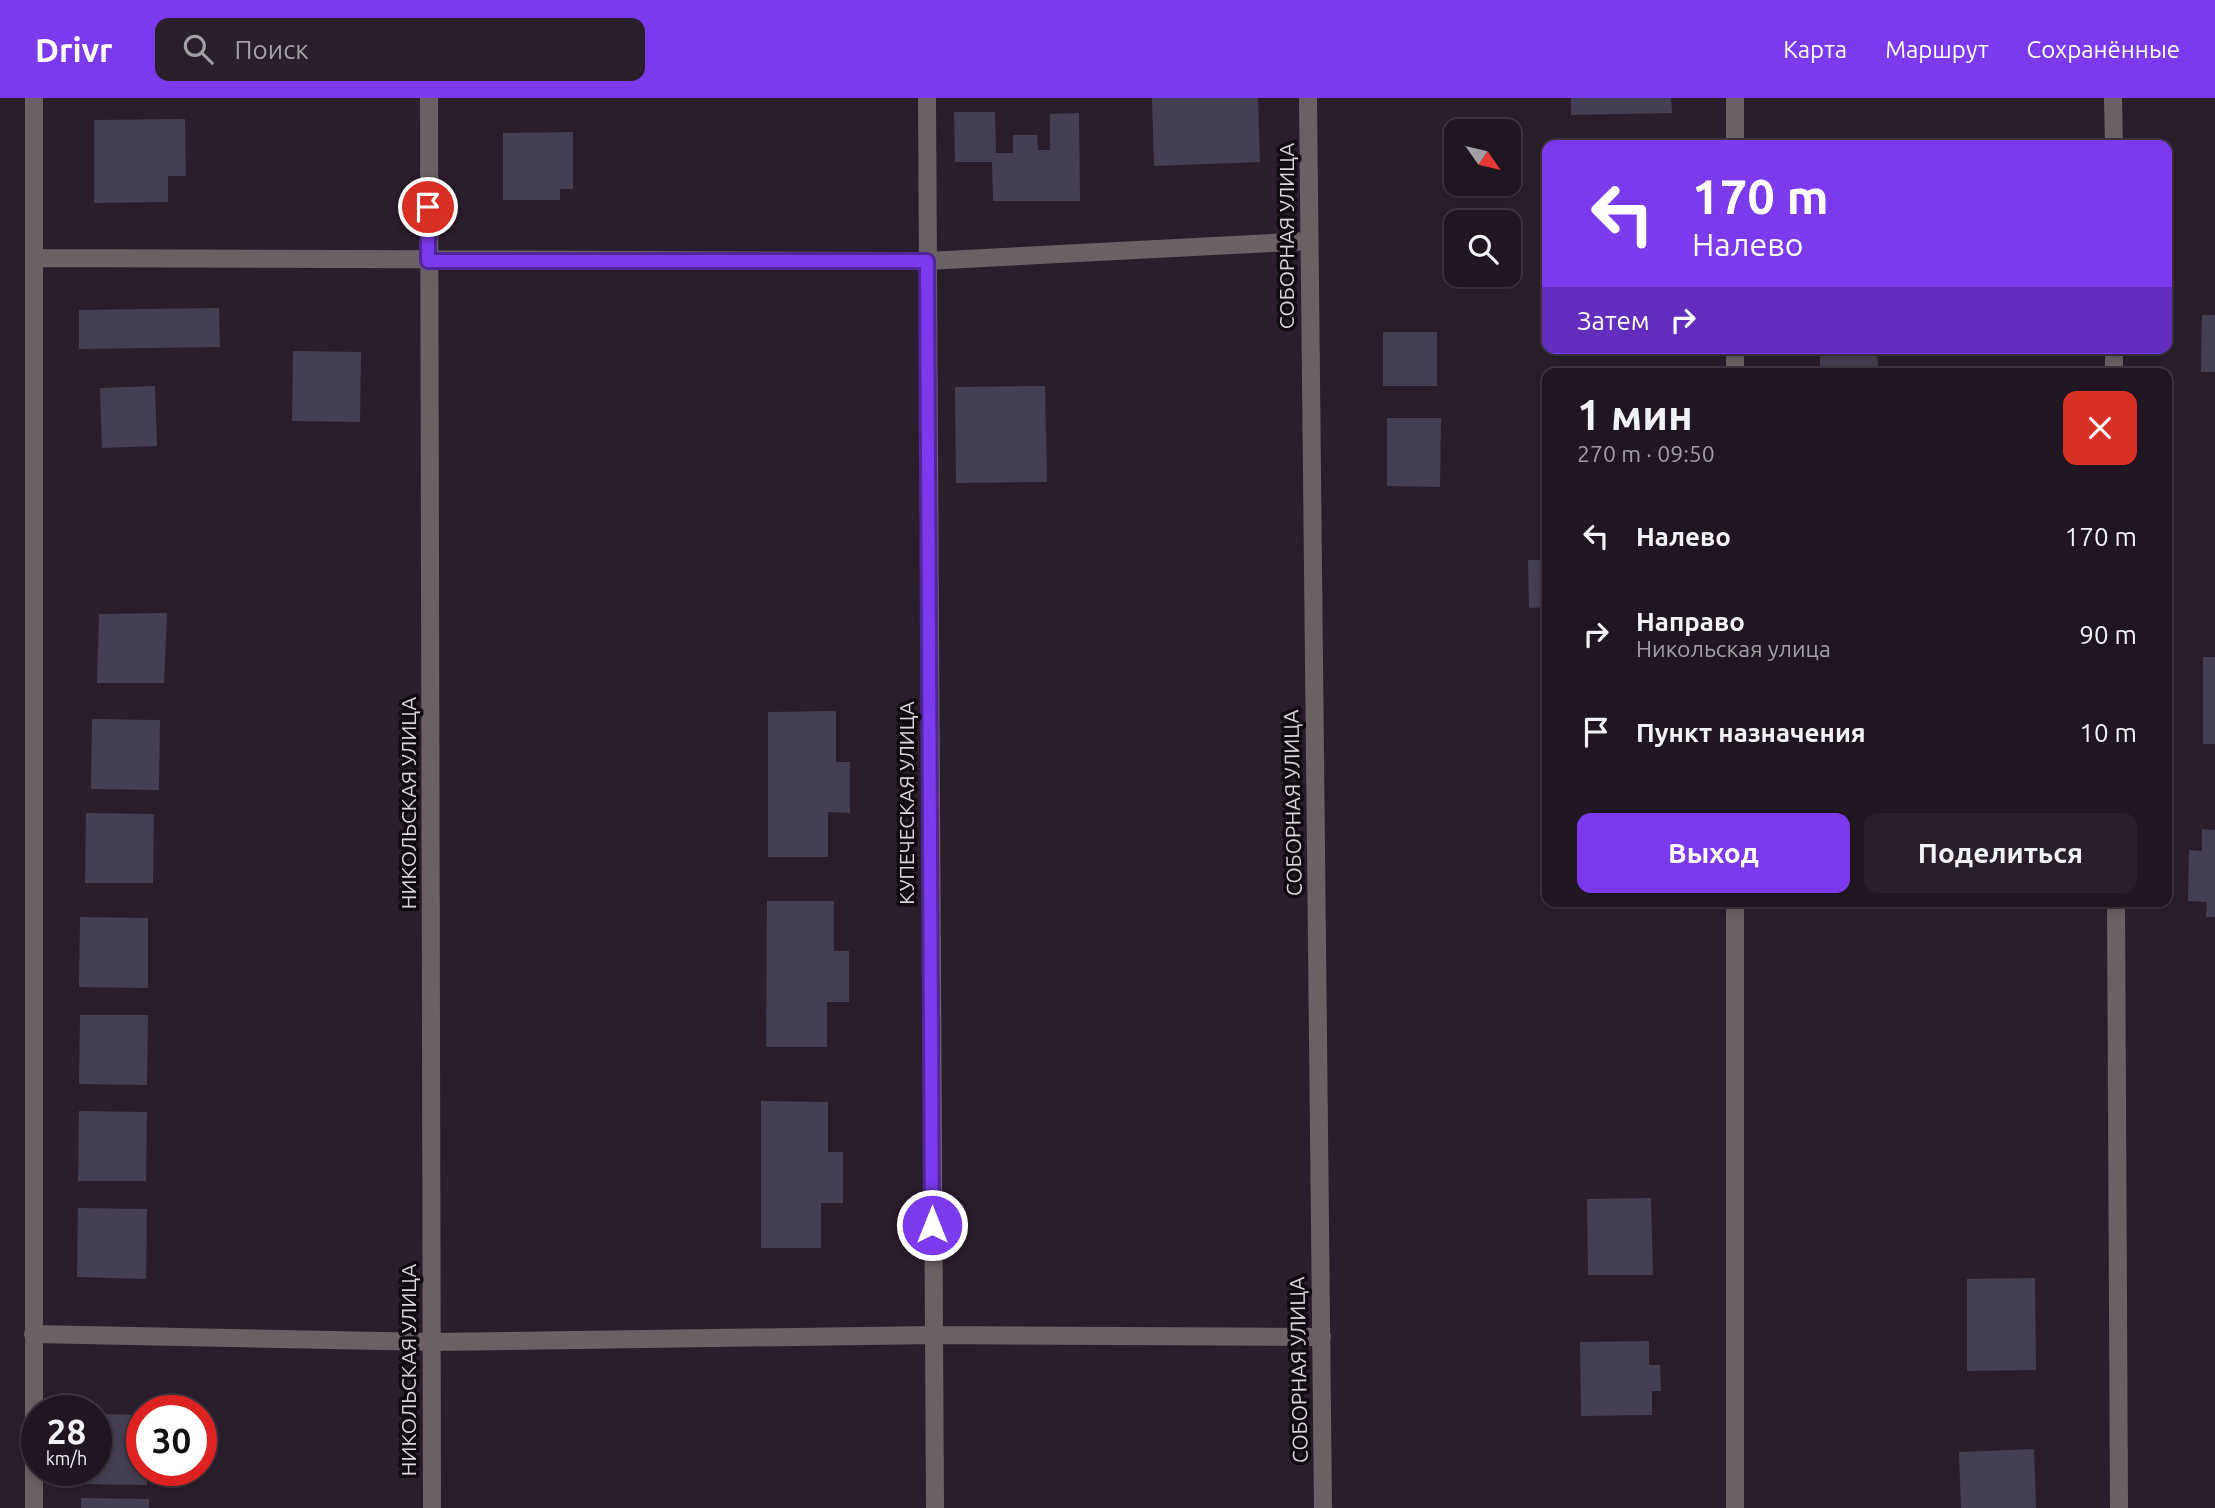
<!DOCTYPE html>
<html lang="ru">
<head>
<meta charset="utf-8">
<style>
  :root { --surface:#201621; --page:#281f2a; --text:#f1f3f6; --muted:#a29fa5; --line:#3d353f; --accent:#7c3aed }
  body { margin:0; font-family:Ubuntu,sans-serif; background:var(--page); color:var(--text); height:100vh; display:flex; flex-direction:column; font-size:26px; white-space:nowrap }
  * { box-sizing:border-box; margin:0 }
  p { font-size:23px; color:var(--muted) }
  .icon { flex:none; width:38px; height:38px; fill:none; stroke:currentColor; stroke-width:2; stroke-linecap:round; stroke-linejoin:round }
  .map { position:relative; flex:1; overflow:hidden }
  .details { position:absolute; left:1542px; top:270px; width:630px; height:539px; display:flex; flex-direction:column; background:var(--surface); border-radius:14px; box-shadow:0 4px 10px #0003,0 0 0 2px var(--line) }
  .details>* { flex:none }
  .top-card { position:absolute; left:1542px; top:42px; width:630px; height:214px; border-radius:14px; box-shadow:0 4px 10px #0003,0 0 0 2px var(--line); background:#7c3aed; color:#fff; overflow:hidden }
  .needle { width:46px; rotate:124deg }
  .buttons { position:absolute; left:1444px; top:21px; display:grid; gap:14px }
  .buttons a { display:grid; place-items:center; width:77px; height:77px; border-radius:14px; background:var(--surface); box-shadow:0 4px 10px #0003,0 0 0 2px var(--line); font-size:35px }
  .speed { position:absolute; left:21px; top:1297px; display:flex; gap:14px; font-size:35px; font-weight:700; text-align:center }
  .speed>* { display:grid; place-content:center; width:91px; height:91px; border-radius:50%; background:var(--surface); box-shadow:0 4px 10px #0003,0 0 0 2px var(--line); line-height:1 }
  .speed small { font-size:18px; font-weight:400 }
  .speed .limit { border:10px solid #d22; background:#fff; color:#111 }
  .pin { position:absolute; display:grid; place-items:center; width:60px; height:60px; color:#fff; margin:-30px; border:4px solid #fff; border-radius:50%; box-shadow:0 2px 7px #0007 }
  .me { position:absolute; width:77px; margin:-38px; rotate:0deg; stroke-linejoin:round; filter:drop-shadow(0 0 5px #0008) }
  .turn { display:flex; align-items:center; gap:24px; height:147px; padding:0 35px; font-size:32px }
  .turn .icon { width:91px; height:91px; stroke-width:2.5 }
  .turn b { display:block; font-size:49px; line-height:60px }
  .then { display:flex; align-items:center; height:66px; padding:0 35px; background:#0003; gap:14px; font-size:26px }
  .round { display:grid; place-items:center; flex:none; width:74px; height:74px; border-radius:14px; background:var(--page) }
  .overview { display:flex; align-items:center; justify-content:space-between; height:119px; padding:0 35px }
  h1 { font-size:42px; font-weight:600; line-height:52px }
  .button { display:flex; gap:14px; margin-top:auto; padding:14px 35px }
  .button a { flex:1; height:80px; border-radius:14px; background:var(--accent); color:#fff; font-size:28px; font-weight:600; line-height:80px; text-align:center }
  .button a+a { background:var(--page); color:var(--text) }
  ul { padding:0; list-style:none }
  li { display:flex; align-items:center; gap:21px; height:98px; padding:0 35px }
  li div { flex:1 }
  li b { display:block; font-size:26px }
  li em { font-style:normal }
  header { display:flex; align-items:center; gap:42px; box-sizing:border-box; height:98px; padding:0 35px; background:var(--accent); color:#fff }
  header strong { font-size:33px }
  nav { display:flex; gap:38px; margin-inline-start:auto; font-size:24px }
  .search { width:490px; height:63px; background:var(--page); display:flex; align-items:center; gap:18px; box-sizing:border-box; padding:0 24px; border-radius:14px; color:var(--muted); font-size:26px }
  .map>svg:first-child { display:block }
</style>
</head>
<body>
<header>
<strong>Drivr</strong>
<div class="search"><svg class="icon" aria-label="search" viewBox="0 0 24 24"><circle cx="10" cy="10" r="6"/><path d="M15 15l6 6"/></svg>Поиск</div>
<nav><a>Карта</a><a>Маршрут</a><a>Сохранённые</a></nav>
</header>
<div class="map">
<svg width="2215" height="1410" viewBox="0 0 2215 1410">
  <rect width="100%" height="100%" fill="#2b1e2c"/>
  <path fill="#443f52" d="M1152,0H1258L1260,64L1154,68Z
    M1571,0H1671L1672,15L1571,17Z
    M954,14H995L996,55H1013V37H1037L1038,52H1050V16L1079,15L1080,103H993L992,64H955Z
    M185,21L186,78H168V104L94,105V22Z
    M573,34V91H560V102H503V35Z
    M1819,43L1874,44V47H1819Z
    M219,210L220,249L79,251V212Z
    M2202,217H2215V274H2201Z
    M1383,234H1437V288H1383Z
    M1820,250H1877L1878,272L1820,273Z
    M293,253L361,254L360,324L292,323Z
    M155,288L157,348L102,350L100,290Z
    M1045,288L1047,384L956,385L955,289Z
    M1387,320H1441L1440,389L1387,388Z
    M1540,437H1547V509L1529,510L1528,462H1540Z
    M167,515L164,585H97L99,516Z
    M2203,559H2215V646H2203Z
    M836,613V664H850V715L828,714V759H768V614Z
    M92,621L160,622L159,692L91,691Z
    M86,715L154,716L153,785H85Z
    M2202,731L2215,732V819H2206L2207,804L2188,803L2189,752L2202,753Z
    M767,803H834V853H849V904H827V949H766Z
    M80,819L148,820V890L79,889Z
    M80,917H148L147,987L79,986Z
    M761,1003L828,1004V1054H843V1105H821V1150H761Z
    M79,1013L147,1014L146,1083H78Z
    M1651,1100L1653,1177H1588L1587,1101Z
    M78,1110L147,1111L146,1181L77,1179Z
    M2035,1180L2036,1272L1967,1273V1181Z
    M1649,1243V1267H1660L1661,1293H1652V1317L1581,1318L1580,1244Z
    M96,1316L142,1317V1372H147V1387L78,1386L79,1372H96Z
    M2034,1351L2036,1410H1961L1959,1354Z
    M81,1400L149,1401V1410H81Z"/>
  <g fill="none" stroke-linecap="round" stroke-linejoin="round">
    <path stroke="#6b6165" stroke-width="18" d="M429,0L432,1410
      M927,0L935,1410
      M1308,0L1323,1410
      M2113,0L2114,47
      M1735,47V0
      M35,160L927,163L1309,143
      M2114,250V275
      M1735,275V250
      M2116,803L2119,1410
      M33,1236L432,1244L933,1237L1322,1239
      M34,1410V0
      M1735,1410V803"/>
  </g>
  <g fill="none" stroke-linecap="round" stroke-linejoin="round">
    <defs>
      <path id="route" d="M428,109V163H927L932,1127"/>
    </defs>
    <use href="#route" stroke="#51269a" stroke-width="18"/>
    <use href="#route" stroke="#7c3aed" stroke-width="12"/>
  </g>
  <g text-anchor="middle" stroke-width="7" stroke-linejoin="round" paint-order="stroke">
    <g font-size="21" fill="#dcd3dd" stroke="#100b11">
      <text transform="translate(1287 138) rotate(-90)" y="7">СОБОРНАЯ УЛИЦА</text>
      <text transform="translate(409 705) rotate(-90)" y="7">НИКОЛЬСКАЯ УЛИЦА</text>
      <text transform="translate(907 705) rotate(-90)" y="7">КУПЕЧЕСКАЯ УЛИЦА</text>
      <text transform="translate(1293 705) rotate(-91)" y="7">СОБОРНАЯ УЛИЦА</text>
      <text transform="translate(409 1272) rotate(-90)" y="7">НИКОЛЬСКАЯ УЛИЦА</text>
      <text transform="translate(1299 1272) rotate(-91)" y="7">СОБОРНАЯ УЛИЦА</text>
    </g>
  </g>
</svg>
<div class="buttons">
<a><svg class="needle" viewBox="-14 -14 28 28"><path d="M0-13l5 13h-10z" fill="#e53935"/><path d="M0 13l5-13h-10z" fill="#a29fa5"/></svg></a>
<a><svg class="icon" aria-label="search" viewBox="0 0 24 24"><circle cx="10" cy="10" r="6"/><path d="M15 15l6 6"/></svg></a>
</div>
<div class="speed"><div>28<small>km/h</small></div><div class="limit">30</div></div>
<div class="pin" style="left:428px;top:109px;background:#d93025"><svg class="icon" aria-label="arrive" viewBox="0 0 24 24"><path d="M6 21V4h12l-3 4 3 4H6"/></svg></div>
<svg class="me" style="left:932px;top:1127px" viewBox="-20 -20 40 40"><circle r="17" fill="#7c3aed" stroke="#fff" stroke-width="3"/><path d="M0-11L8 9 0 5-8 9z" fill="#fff"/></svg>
<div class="top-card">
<div class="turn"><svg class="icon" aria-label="left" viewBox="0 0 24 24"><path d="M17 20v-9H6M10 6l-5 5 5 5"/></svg><div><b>170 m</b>Налево</div></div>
<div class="then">Затем<svg class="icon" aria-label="right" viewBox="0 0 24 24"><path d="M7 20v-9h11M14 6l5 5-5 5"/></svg></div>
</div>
<section class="details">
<div class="overview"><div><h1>1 мин</h1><p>270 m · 09:50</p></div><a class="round" style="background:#d93025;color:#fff"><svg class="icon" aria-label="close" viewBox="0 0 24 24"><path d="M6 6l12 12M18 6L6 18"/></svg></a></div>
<ul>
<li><svg class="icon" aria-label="left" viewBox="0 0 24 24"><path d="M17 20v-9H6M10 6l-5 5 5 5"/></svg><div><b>Налево</b></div><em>170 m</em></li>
<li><svg class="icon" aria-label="right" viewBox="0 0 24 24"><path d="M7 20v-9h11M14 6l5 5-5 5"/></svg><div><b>Направо</b><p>Никольская улица</p></div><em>90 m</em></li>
<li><svg class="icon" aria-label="arrive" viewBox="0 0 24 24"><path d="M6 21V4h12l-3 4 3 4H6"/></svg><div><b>Пункт назначения</b></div><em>10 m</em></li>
</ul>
<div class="button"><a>Выход</a><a>Поделиться</a></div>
</section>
</div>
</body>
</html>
